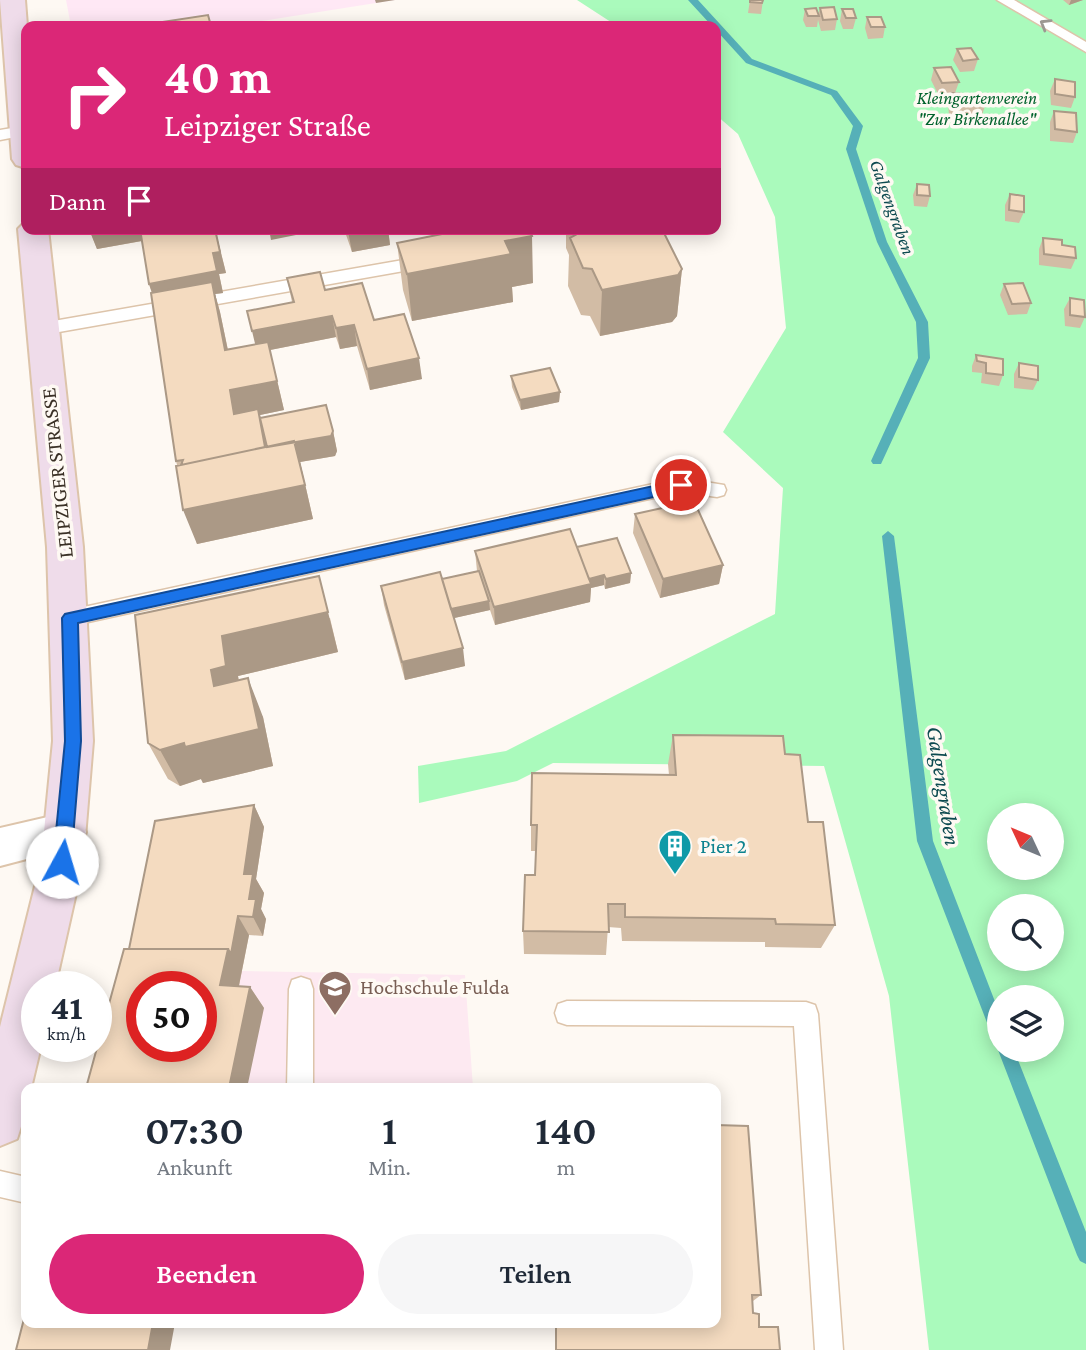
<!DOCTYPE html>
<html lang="de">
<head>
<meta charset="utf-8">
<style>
  :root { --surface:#fff; --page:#f6f6f7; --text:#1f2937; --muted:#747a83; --accent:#db2777 }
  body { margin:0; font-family:"Crimson Pro",serif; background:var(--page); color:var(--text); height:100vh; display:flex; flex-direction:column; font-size:26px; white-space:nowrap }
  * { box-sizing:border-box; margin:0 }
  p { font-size:23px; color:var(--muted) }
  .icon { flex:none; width:38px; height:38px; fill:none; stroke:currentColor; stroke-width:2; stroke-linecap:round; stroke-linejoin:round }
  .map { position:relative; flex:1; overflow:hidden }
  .panel { position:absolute; left:21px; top:1083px; width:700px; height:245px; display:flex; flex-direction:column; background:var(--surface); border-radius:14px; box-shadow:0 4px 18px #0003 }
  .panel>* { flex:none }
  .top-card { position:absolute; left:21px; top:21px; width:700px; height:214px; border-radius:14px; box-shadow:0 4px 18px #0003; background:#db2777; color:#fff; overflow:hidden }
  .needle { width:46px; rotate:314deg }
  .fabs { position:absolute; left:987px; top:803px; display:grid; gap:14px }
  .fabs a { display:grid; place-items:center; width:77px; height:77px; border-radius:50%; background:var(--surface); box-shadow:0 4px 18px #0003; font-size:35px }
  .speed { position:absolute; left:21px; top:971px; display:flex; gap:14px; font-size:35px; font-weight:700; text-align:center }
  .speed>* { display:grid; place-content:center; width:91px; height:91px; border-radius:50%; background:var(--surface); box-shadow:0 4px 18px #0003; line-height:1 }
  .speed small { font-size:18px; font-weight:400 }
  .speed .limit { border:10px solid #d22; background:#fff; color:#111 }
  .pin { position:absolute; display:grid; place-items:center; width:60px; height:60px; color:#fff; margin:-30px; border:4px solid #fff; border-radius:50%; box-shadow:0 2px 7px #0007 }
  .me { position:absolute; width:77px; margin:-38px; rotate:6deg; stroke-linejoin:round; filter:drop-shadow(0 0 5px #0008) }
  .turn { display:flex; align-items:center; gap:24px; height:147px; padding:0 28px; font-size:32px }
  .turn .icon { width:91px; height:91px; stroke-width:2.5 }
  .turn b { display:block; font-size:49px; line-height:60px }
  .then { display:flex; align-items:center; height:66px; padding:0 28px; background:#0003; gap:14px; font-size:26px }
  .eta { display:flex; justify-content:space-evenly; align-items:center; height:119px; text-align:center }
  .eta b { font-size:42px; font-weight:600; line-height:49px }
  .primary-button { display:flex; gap:14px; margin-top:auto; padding:14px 28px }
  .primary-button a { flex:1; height:80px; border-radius:42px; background:var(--accent); color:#fff; font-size:28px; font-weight:600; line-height:80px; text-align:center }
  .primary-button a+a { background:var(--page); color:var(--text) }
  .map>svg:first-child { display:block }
</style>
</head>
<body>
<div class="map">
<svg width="1086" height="1350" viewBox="0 0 1086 1350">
  <rect width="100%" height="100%" fill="#fef9f3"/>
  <path fill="#ffe8f5" d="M66,0H395L230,26H71Z"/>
  <path fill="#fde9f1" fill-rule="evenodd" d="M242,971L465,975L473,1088H96L126,972ZM142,987H201V1046H142Z"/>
  <path fill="#aafabc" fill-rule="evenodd" d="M577,0H1086V1350H929L889,996L824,766L553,763L517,781L419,803L418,766L506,751L775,614L783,488L723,432L786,328L775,217L738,134L716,115V26H617ZM999,816H1052V868H999ZM999,906H1052V959H999ZM999,998H1052V1050H999Z"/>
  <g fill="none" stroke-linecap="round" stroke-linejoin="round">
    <path fill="#56b0b8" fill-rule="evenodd" d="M688,0H698L752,59L837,91L863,126L856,149L887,242L928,322L930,358L881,464H873L871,461L918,358L916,322L877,242L846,149L853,126L831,95L746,63L716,30V26H712Z
      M888,531L894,536L933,841L999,1012V1041L993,1039L991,1033L917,841L882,536Z
      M999,1046V1050H1014L1086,1232V1264L1080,1261L1077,1255L998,1050Z"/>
    <defs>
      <path id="lane" d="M997,0H1014L1086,42V52Z
        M24,126L26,135L0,140V130Z
        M426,256L434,262L432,266L42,335L33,329L42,323Z
        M681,478L724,485L726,490L724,495L717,497L681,492L70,626L63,624L60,618L63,612L70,610Z
        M301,977L310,980L313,989V1088H287L289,989L292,980Z
        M567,1001L806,1002L815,1005L818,1014L843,1350H815L794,1026L567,1025L558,1022L555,1013L558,1004Z
        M0,1171L26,1177V1203L0,1197Z"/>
      <path id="street" d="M65,813L80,819L86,832L80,845L0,866V828Z"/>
      <path id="secondary" d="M0,0H25L27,26L26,168L16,165L12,159Z
        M26,221V229H48L83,547L93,741L83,862L55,987H37V1046H41L31,1088H26V1111L17,1139L0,1146V1027L41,862L53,741L47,547L18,229Z"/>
    </defs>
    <use href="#lane" stroke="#ddc4aa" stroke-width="3"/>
    <use href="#street" stroke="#ddc4aa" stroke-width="4"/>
    <use href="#secondary" stroke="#ddc4aa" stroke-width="4"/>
    <use href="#lane" fill="#fff" fill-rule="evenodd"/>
    <use href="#street" fill="#fff" fill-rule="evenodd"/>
    <use href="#secondary" fill="#efdcea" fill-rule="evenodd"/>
  </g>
  <path fill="#d2bca5" d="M750,0H763L761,14L748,13Z
    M1063,0H1083L1069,5Z
    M820,8L837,19L835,30L821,31L818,20L817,27H806L803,20L805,9L818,15Z
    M842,9L856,18L853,29H843L840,21Z
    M867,17L885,27L883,38L868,39L865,28Z
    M957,49L978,59L974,71L960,72L953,60Z
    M934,68L959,82L955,93L974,99L985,106L981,118L949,115L948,104L951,93L938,94L931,80Z
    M1055,79L1075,97L1071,108L1051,105L1050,91Z
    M1054,111L1077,132L1073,143L1050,141V122Z
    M917,184L930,196L927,207L914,206L913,195Z
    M1010,194L1024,212L1019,223L1005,221V205Z
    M89,229H215L226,273L219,274L223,293L215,294L220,312L228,350L255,345L292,302L287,278L325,290L374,320L422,379L370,390L357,346L340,349L336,337L270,350L284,410L260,415V418L333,431L337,451L335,456L300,462L313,519L197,544L176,461L152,293L149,284L142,241L97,249Z
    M344,229H388L390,245L352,252Z
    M566,229H662L682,269L677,316L672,322L600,336L590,316L581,315L568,286L569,255L566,248Z
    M1043,238L1062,245L1076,258L1071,269L1039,265V249Z
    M397,243L533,283L512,287L513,302L412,321L403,290Z
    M1004,284L1031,303L1027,314L1008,315L1000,295Z
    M1070,298L1085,317L1080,328L1065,326L1064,309Z
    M976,355L1003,375L999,386L981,383L982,373L972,372V366Z
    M1019,363L1038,380L1033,390L1014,388V374Z
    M511,376L560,392L559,402L521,410L512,387Z
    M635,514L723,565L719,584L660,598L633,533Z
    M577,547L631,573L630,583L605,589L604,585L591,588L590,602L495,625L490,610L454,618L465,666L405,680L384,605L381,586L442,579L477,571L475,551Z
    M135,615L330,618L338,652L238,676L239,681L263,717L273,766L203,783L201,779L180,786L168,779L148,743Z
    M673,735L785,754L808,822L835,925L821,948L765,947V942L622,941L621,928L608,927L606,955L524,954L523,931L535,875L536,851H531V825L669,775L668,764Z
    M254,805L264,827L256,879L264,893L261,909L266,919L263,936L249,935L239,986L250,987L264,1008L129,949Z
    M716,1125L761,1295L753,1301V1313L759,1327L780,1350H555V1331L567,1327V1323H716Z"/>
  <path fill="#ab9986" d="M375,0H395L376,3Z
    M1071,0H1083L1069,5Z
    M89,229H208L97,249Z
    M215,229L226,273L219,274L223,293L215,294L220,312L234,380L156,305L149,284L213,253Z
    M269,229H300L301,234L271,240Z
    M358,229H388L390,245L352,252L348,231Z
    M532,236L533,283L512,287L513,302L412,321L407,274L505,241Z
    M682,269L677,316L672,322L600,336L602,290Z
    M332,316L336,337L270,350L284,410L260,415L266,438L333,431L337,451L335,456L300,462L313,519L197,544L183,510L234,414L230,390L257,352L252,331Z
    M354,325L357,346L340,349L336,328Z
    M419,358L422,379L370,390L367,369Z
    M560,392L559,402L521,410L520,400Z
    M723,565L719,584L660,598L663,579Z
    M631,573L630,583L605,589L606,579Z
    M604,575V585L591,588L590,602L495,625L494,607Z
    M319,576L338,652L238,676L242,704L214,686L211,670L222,636Z
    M489,601L490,610L450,619L449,610Z
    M463,648L465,666L405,680L402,662Z
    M248,678L263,717L273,766L203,783L201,779L180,786L160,750Z
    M254,805L264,827L256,879L264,893L261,909L266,919L263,936L253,917L244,874Z
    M238,916L249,935L235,1005L220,985L228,949Z
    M250,987L264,1008L247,1088H229Z
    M153,1323H175L170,1350H148Z"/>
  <path fill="#f4dbc0" stroke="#ab9986" stroke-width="2" fill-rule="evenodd" d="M750,0H763L762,3L750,2Z
    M834,7L837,19L823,20L820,8Z
    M816,8L819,16H808L805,9Z
    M842,9H853L856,18H846Z
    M208,15L211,26H136Z
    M867,17H881L885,27H871Z
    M971,48L978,59L963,61L957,49Z
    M951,67L959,82L942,83L934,68Z
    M1055,79L1075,82V97L1055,94Z
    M952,93L974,95V99L984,100L985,106L952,104Z
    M1054,111L1076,113L1077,132L1055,129Z
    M917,184L929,185L930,196L917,195Z
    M1010,194L1024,196V212L1009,210Z
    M140,229H215L220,252L213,253L217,271L149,284Z
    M467,229H529L532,236L505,241L511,254L407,274L397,243Z
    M575,229H662L682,269L678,275L602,290L592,269L583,268L570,238L577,234Z
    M1043,238L1062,240V245L1075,247L1076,258L1044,254Z
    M320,272L325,290L362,283L374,320L404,314L419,358L367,369L354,325L336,328L332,316L252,331L247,311L294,302L287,278Z
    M212,282L225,350L268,342L277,381L230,390L234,414L258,409L265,447L181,465L183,460L176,461L151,293Z
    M1023,283L1031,303L1012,304L1004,284Z
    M1070,298L1084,300L1085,317L1070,315Z
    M976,355L1003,359V375L986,373V363L977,361Z
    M1019,363L1038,366V380L1019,377Z
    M550,368L560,392L520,400L511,376Z
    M326,405L333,431L331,436L267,447L260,418Z
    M294,441L305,485L183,510L176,466Z
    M694,501L723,565L663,579L635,514Z
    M570,529L591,584L494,607L475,551Z
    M617,538L631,573L606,579L604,575L589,579L577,547Z
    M479,571L489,601L451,609L442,579Z
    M440,572L463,648L402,662L381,586Z
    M319,576L328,612L222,636L226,666L211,670L214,686L248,678L259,729L185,747L184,743L160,750L148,743L135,615Z
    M673,735L783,736L785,754L800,755L808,822H823L835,925L776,924L775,919L625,917V904H608L609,932L523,931L525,875H535L537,825H531L532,773L676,775Z
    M254,805L244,874H253L249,899H256L253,917L238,916L231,954L228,949H129L155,821Z
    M124,949H228L220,985L250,987L229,1088H86ZM142,987H201V1046H142Z
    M716,1125L748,1126L761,1295H752L753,1313L759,1314V1327H778L780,1350H556V1327H568V1323H716Z
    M26,1311V1323H153L148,1350H16Z"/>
  <defs><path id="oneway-chevron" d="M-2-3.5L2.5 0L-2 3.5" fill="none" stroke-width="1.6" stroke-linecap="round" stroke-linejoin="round" transform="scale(1.75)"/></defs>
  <use stroke="#9c9892" href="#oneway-chevron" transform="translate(1045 24) rotate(-149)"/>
  <path fill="#1a73e8" stroke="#114b97" stroke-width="2" d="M681,480L688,485L681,491L78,623L81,741L71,862L68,868L62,870L56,868L53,862L65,741L62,618L65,614Z"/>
  <defs>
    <symbol id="building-pin" viewBox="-11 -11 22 30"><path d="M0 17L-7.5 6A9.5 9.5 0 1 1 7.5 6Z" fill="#0f9aa8" stroke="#fef9f3"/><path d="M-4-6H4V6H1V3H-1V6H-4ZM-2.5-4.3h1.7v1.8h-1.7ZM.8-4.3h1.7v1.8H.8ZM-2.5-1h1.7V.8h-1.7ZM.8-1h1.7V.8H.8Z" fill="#fff"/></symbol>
    <symbol id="university-pin" viewBox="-11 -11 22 30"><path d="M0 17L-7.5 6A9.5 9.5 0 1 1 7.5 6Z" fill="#8d6e63" stroke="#fef9f3"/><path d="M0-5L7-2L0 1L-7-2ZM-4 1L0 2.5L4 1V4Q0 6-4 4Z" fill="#fff"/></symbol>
  </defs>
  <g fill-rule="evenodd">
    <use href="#building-pin" x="656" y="827" width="38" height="52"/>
    <use href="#university-pin" x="316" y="968" width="38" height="52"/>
  </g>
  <g text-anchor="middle" stroke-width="7" stroke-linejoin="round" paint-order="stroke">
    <g font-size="18" font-style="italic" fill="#00622c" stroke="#fef9f3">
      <text x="977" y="104">Kleingartenverein<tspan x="977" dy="21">"Zur Birkenallee"</tspan></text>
    </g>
    <g font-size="19" font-style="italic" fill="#0d4a50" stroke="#fef9f3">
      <text transform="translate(893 207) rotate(70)" y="7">Galgengraben</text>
    </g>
    <g font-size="21" fill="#3a3026" stroke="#fef9f3">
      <text transform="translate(57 473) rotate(-96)" y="7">LEIPZIGER STRASSE</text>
    </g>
    <g font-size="21" fill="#0d838f" stroke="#fef9f3" text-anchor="start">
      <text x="700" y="853">Pier 2</text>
    </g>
    <g font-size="21" fill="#785e54" stroke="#fef9f3" text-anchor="start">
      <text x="360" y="994">Hochschule Fulda</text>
    </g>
    <g font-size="23" font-style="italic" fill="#0d4a50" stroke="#fef9f3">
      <text transform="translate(944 786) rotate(81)" y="8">Galgengraben</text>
    </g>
  </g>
</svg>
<div class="fabs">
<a><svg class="needle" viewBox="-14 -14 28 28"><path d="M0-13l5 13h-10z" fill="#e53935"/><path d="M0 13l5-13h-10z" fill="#747a83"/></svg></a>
<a><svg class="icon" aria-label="search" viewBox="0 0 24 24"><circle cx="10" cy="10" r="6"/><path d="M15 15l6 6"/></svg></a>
<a><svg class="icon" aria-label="layers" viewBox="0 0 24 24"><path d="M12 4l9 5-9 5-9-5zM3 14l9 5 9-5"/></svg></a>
</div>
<div class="speed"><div>41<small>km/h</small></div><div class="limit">50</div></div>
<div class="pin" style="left:681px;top:485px;background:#d93025"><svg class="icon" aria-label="arrive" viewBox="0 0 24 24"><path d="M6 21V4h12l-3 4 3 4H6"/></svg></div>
<svg class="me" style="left:62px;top:862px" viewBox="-20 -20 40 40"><circle r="19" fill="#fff"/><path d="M0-13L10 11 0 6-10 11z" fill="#1a73e8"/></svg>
<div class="top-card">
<div class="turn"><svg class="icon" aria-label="right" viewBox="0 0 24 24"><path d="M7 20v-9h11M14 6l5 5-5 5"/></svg><div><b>40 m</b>Leipziger Straße</div></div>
<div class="then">Dann<svg class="icon" aria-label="arrive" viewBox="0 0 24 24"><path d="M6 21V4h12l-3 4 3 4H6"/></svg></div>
</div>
<section class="panel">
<div class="eta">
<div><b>07:30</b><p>Ankunft</p></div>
<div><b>1</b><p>Min.</p></div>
<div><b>140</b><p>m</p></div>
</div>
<div class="primary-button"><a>Beenden</a><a>Teilen</a></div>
</section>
</div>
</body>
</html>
